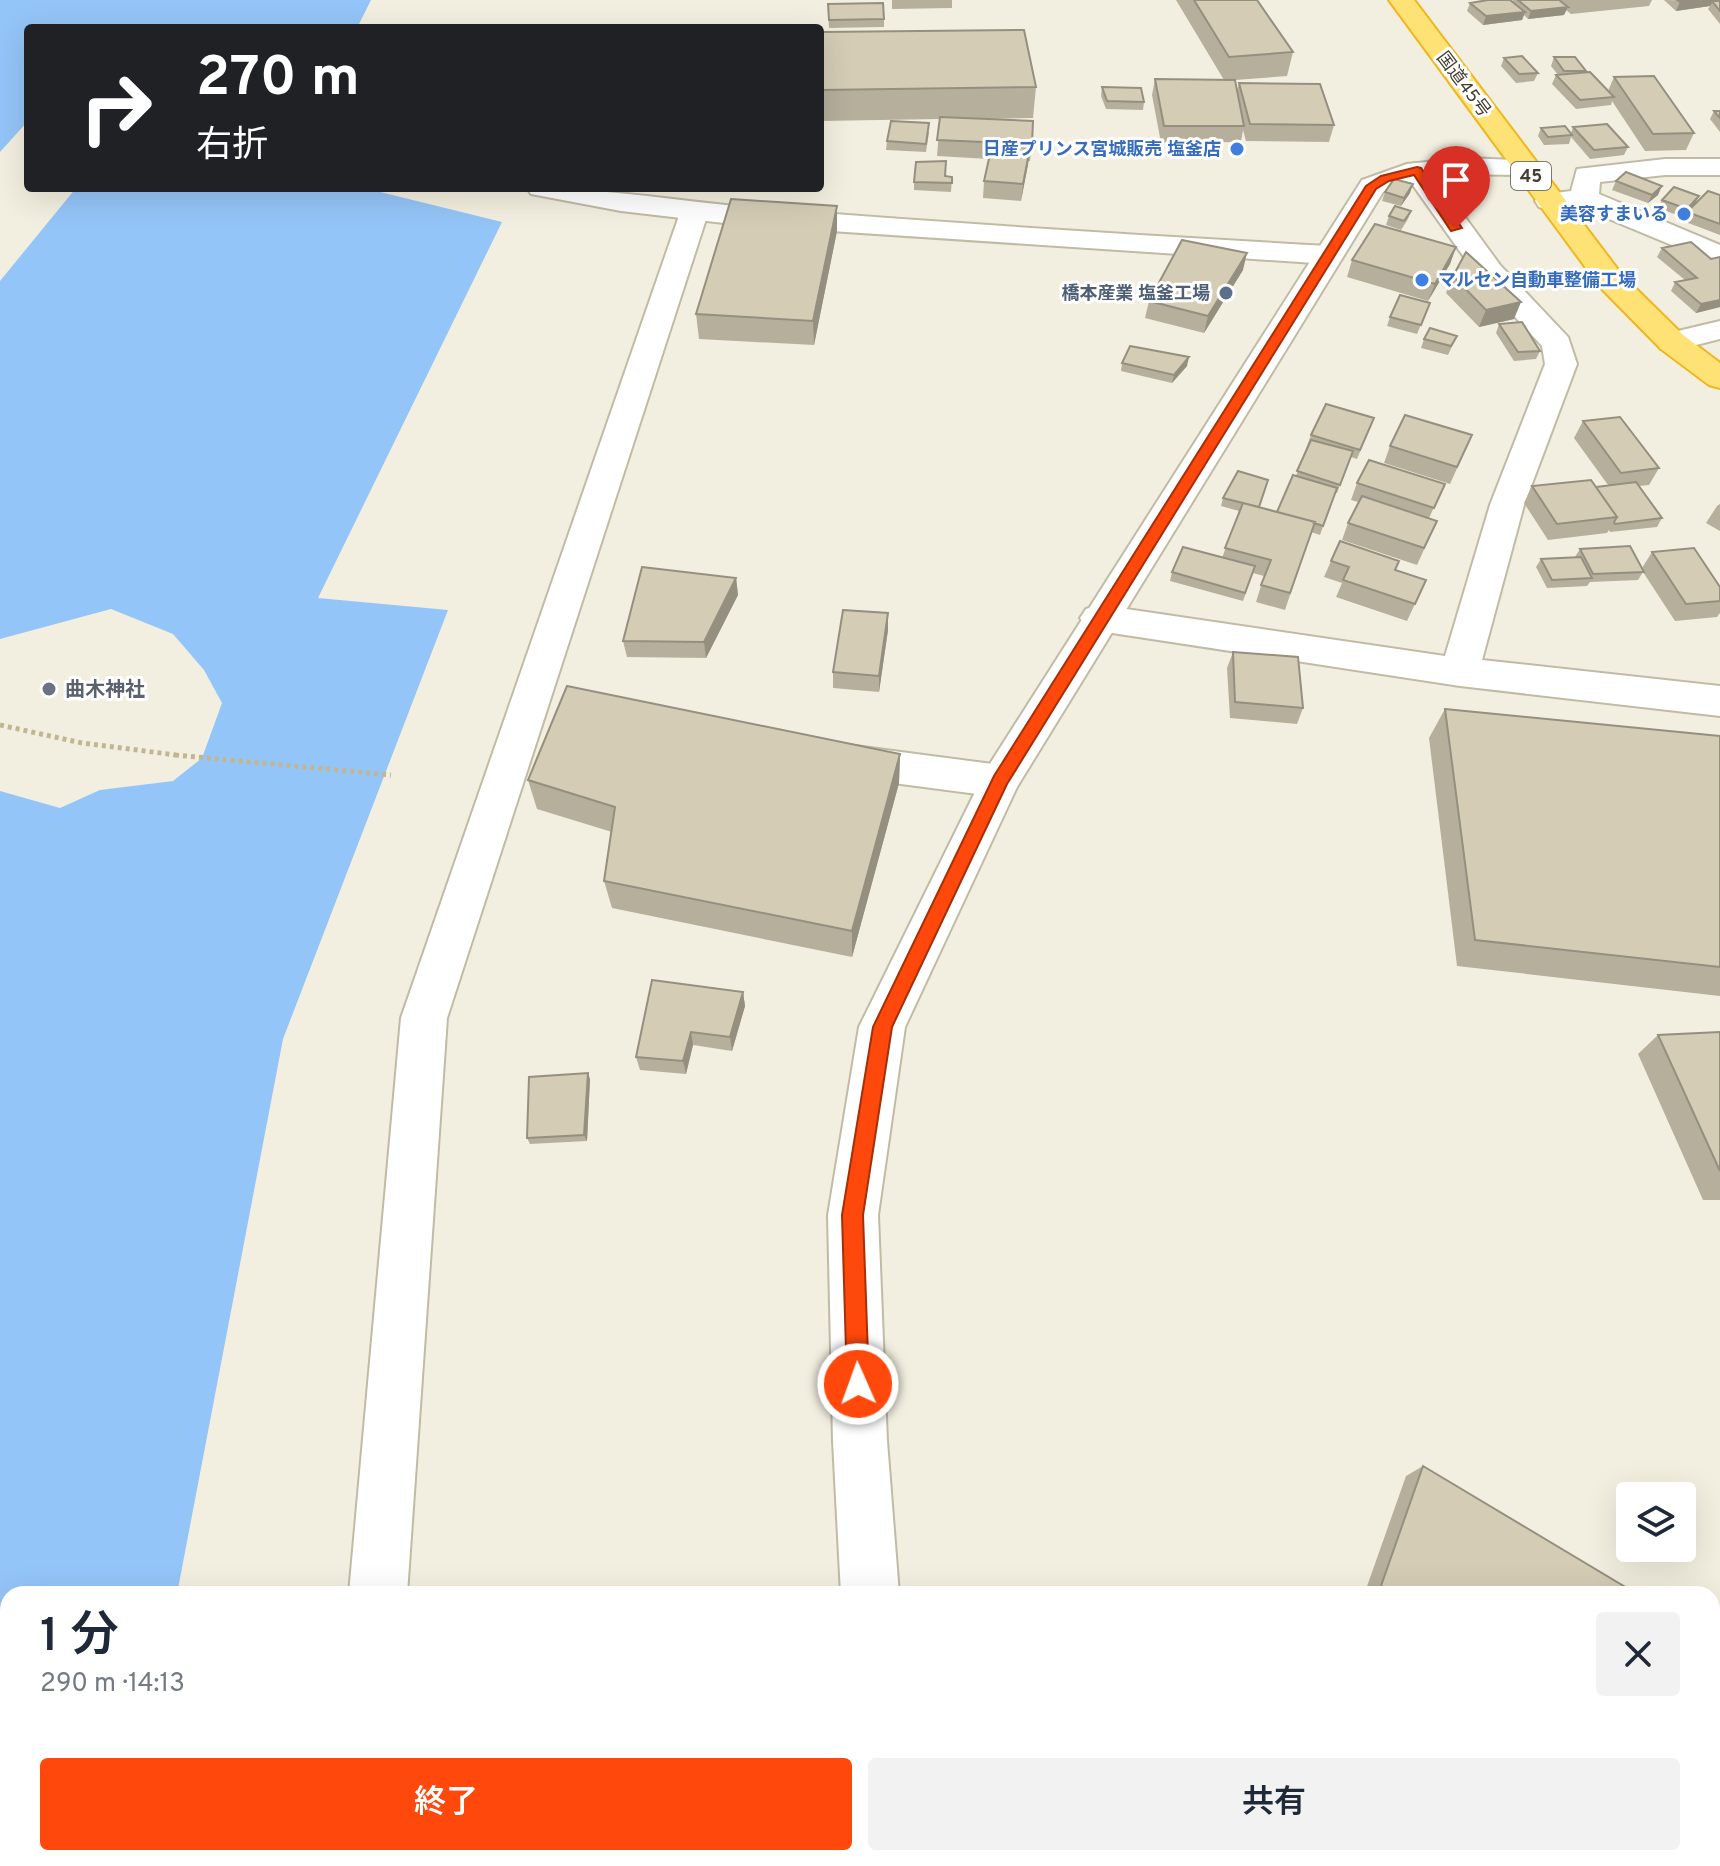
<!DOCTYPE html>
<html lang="ja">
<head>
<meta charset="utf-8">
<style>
  :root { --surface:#fff; --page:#f2f2f3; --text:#1f2937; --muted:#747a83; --accent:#ff480b }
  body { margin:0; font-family:Overpass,"Noto Sans JP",sans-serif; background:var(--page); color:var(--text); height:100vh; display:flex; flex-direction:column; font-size:30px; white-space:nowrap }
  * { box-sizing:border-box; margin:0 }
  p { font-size:26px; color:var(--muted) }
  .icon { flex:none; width:44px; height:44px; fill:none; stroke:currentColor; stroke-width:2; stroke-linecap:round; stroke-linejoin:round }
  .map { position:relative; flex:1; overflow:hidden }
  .drawer { position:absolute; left:0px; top:1586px; width:1720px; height:280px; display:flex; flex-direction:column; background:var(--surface); border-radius:24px 24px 0 0; box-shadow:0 8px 32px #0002 }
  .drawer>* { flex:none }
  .banner { position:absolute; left:24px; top:24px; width:800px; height:168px; border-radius:8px; box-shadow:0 8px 32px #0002; background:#202124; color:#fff; overflow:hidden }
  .controls { position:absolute; left:1616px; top:1482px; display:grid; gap:16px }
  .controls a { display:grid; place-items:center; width:80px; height:80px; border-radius:8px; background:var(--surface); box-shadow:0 8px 32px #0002; font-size:40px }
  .pin { position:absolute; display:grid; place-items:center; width:68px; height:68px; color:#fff; margin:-82px -34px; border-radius:50% 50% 50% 0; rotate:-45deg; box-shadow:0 0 8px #0007 }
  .pin .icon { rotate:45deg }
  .me { position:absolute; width:88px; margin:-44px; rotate:358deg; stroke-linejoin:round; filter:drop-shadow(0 0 6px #0008) }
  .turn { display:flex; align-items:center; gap:28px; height:168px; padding:0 40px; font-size:36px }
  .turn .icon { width:104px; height:104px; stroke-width:2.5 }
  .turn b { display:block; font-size:56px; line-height:68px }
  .round { display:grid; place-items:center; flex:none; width:84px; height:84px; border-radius:8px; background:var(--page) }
  .overview { display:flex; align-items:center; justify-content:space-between; height:136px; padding:0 40px }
  h1 { font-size:48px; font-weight:600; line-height:60px }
  .cta { display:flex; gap:16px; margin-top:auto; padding:16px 40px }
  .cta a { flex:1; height:92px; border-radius:8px; background:var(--accent); color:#fff; font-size:32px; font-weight:600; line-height:92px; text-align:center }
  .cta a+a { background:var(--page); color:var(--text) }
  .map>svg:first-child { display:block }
</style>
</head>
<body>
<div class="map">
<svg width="1720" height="1866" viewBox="0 0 1720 1866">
  <rect width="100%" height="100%" fill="#f3efe0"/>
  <path fill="#94c5f8" d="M0,0H371L357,28H28V121L0,152Z
    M76,188H364L502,222L318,598L448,610L283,1039L177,1594H8V1713L0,1712V791L60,808L100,790L173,781L202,758L222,703L204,670L173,634L111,609L0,639V281Z"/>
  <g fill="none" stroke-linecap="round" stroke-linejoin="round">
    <defs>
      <path id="minor" d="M1665,159H1720V175H1665L1600,182L1599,194L1720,245V265L1580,207L1549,210L1539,207L1535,201L1539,195L1571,191L1577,169Z
        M1417,163L1427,165L1500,265L1568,337L1577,364L1524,505L1482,660L1720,686V716L1460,686L1099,631L1086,627L1080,618L1086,609L1099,605L1445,656L1490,505L1545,364L1542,346L1478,277L1403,171L1407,165Z
        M527,188C611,188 695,204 780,210C963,224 1146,236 1329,246L1340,249L1344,255L1340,261L1329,264L741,225L621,211L531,194Z
        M1720,321V339L1672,351L1661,349L1656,342L1661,335Z
        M840,744L1000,765L1014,770L1020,781L1014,792L1000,797L840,776L826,771L820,760L826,749Z"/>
      <path id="tertiary" d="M1466,158L1535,161L1539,167L1535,173L1525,175C1477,175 1427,170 1383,192L1017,787L905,1027L878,1215L887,1441L899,1594H841L833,1441L828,1215L859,1027L986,770L1362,180L1407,164Z
        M694,204L704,207L708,213L447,1018L407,1594H349L401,1018L680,213L684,207Z
        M559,1858H635L638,1866H563Z
        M857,1858H921V1866H857Z"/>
      <path id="trunk" d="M1389,0H1414L1622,275L1683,335L1720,363V388L1709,385L1661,349L1600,287Z"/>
    </defs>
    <use href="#minor" stroke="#c1bba5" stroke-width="4"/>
    <use href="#tertiary" stroke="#c1bba5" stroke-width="4"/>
    <use href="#trunk" stroke="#efb71e" stroke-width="4"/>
    <path stroke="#c2b692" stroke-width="5" stroke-dasharray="4 4" stroke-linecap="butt" d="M0,725L82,743L176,755
      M175,755L391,775"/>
    <use href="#minor" fill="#fff" fill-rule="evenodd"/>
    <use href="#tertiary" fill="#fff" fill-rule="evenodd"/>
    <use href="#trunk" fill="#ffe276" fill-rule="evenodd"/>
  </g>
  <path fill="#b6af9c" d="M892,0H952V8L892,9Z
    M1176,0H1257L1293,52L1287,76L1235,80L1237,91L1239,83L1334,125L1329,142L1246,141L1243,130L1241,142L1161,143L1152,95L1155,79L1224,80Z
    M1513,0H1652L1649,6L1571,14L1566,10L1564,15L1528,19L1524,15L1522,20L1483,25L1467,11L1470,3L1512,2Z
    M1664,0L1720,1V24L1708,9L1710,6L1676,11Z
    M828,4L884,19V27L829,28Z
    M820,32L1036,87L1033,118L984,119L1032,144L1030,161H1028L1021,201L983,198L984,181L989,159L937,156L940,119L820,121Z
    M1554,57L1586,71L1585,72L1608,91L1614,77L1694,133L1686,150L1645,151L1612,101L1611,105L1576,109L1552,84L1556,75H1558L1551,66Z
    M1504,58L1538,73L1534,81L1516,83L1501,66Z
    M1102,87L1144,102L1143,110L1106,109L1101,96Z
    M1714,111H1720V132L1710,119Z
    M1573,127L1628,147L1624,155L1590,159L1571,137L1569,144L1544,145L1538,136L1541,128L1571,133Z
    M929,132L926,152L886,150L887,141Z
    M945,176L952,177L951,192L914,190V182Z
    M1616,181L1658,195L1648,203L1612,190Z
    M1385,192L1410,193L1401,206L1382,201Z
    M1720,195V235L1683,221L1687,212Z
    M1699,196L1694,205L1682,217L1658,208L1662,200Z
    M1411,211L1408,219L1401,230L1386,225L1389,216Z
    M837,231L814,345L699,339L696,314Z
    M1456,247L1450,264L1428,301L1347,277L1352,260Z
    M1662,248L1711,259L1720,256V307L1696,313L1671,291L1675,282L1685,280L1657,257Z
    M1243,270L1204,333L1145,318L1149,301Z
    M1453,276L1514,319L1479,327L1446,293Z
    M1430,303L1417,334L1387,326L1390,317Z
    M1499,324L1540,351L1536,359L1514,361L1496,333Z
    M1457,336L1448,355L1421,348L1424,339Z
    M1122,363L1187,366L1172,383L1121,371Z
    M1374,418L1357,459L1351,457L1337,493H1335L1320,535L1311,532L1285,610L1256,602L1264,576L1253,573L1243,601L1170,581L1172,572L1222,558L1239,511L1221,506L1223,498L1277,512L1296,476L1311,435Z
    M1583,421L1659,468L1649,485L1639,486L1662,518L1657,527L1610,532L1609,530L1607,533L1548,540L1524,503L1532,486L1596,487L1608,485L1574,438Z
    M1472,435L1450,484L1384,463L1390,446Z
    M1357,483L1445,484L1429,518L1437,521L1417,565L1342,540L1348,523L1358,502L1351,500Z
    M1720,504V531L1706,523L1717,506Z
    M1580,549L1642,568L1652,552L1720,601V613L1717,617L1675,621L1643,572L1638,580L1590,582L1587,586L1547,588L1536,567L1541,559L1575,557Z
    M1331,561L1395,570L1426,580L1407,621L1336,597L1342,583L1324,577Z
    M736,578L738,595L706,658L627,657L623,641Z
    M888,613V630L879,692L833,688V672Z
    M1233,652L1303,708L1297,724L1230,718L1227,668Z
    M1445,709L1720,736V996L1457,966L1429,738Z
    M900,754L899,783L852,957L612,908L604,881L612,832L537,809L528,780Z
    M743,992L745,1006L732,1051L693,1045L686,1074L640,1070L636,1057Z
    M1720,1032V1200H1703L1638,1054L1658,1035Z
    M590,1079L587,1141L530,1144L527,1138Z
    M1423,1466L1637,1594H1367L1365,1592L1406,1476Z"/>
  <path fill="#948f7f" d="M1699,0H1714L1710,6L1676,11L1680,2Z
    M1568,7L1564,15L1528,19L1531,11Z
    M1525,12L1522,20L1483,25L1486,16Z
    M1030,148L1028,165L1021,201L1023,184Z
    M1413,184L1410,193L1401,206L1404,198Z
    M1662,186L1658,195L1648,203L1652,195Z
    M1699,196L1694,205L1682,217L1687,209Z
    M837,206V231L814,345L813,321Z
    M1456,247L1450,264L1428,301L1435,284Z
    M1247,253L1243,270L1204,333L1208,316Z
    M1720,300V307L1696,313L1701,304Z
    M1521,302L1514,319L1479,327L1486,310Z
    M1189,357L1187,366L1172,383L1174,375Z
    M736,578L738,595L706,658L704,642Z
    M888,613V630L879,692V676Z
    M900,754L899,783L852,957V931Z
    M743,992L745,1006L732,1051L730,1037Z
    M691,1032L693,1045L686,1074L683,1061Z
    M588,1073L590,1079L587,1141L584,1135Z"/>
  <path fill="#d4ccb5" stroke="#948f7f" stroke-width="2" d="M1194,0H1257L1293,52L1229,57Z
    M1488,0H1510L1525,12L1486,16L1470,3Z
    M1518,0H1559L1568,7L1531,11Z
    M1677,0H1699L1680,2Z
    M1712,1H1720V11Z
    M883,3L884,19L829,20L828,4Z
    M1024,30L1036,87L820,90V32Z
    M1522,56L1538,73L1519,74L1504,58Z
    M1554,57H1575L1586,71H1564Z
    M1590,72L1614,97L1580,100L1556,75Z
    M1654,76L1694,133L1653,134L1614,77Z
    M1155,79L1235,80L1244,126H1164Z
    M1239,83L1320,84L1334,125L1250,124Z
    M1102,87L1141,88L1144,102L1107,101Z
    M1714,111H1720V118Z
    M940,117L1033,121L1032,144L937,140Z
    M891,121L929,123L926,144L887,141Z
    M1607,124L1628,147L1594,150L1573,127Z
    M1565,126L1572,135L1548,137L1541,128Z
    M992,145L1030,148L1023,184L984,181Z
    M946,161L945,176L952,177V183L914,182L916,162Z
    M1626,172L1662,186L1652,195L1616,181Z
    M1394,179L1413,184L1404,198L1385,192Z
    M1674,187L1699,196L1687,209L1662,200Z
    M1708,191L1720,195V224L1687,212Z
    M731,199L837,206L813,321L696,314Z
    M1395,206L1411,211L1404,221L1389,216Z
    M1375,224L1456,247L1435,284L1352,260Z
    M1182,240L1247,253L1208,316L1149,301Z
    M1691,242L1711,259L1720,257V300L1701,304L1675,282L1697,278L1662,248Z
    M1466,252L1521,302L1486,310L1453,276Z
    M1400,295L1430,303L1421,325L1390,317Z
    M1522,322L1540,351L1518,352L1499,324Z
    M1430,328L1457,336L1451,346L1424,339Z
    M1130,346L1189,357L1174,375L1122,363Z
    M1326,404L1374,418L1360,450L1311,435Z
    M1405,415L1472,435L1457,467L1390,446Z
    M1620,417L1659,468L1621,473L1583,421Z
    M1311,440L1353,451L1340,485L1297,471Z
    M1369,460L1445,484L1434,508L1357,483Z
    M1238,471L1268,480L1259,507L1223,498Z
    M1293,475L1337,488L1323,526L1314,523L1315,522L1277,512Z
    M1591,480L1617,517L1557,524L1532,486Z
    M1636,482L1662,518L1615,524L1614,522L1617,517L1596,487Z
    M1362,496L1437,521L1424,548L1348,523Z
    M1243,503L1315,522L1290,593L1261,585L1271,560L1225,548Z
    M1340,541L1399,561L1395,570L1426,580L1415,604L1343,580L1349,567L1331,561Z
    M1630,546L1644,572L1593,574L1580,549Z
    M1183,547L1255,566L1245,593L1172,572Z
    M1694,548L1720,587V601L1686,604L1652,552Z
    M1581,557L1592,578L1552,580L1541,559Z
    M642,567L736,578L704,642L623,641Z
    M843,610L888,613L879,676L833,672Z
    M1233,652L1298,657L1303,708L1235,702Z
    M567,686L900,754L852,931L604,881L615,807L528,780Z
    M1445,709L1720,736V967L1475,940Z
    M652,980L743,992L730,1037L691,1032L683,1061L636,1057Z
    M1720,1032V1171L1658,1035Z
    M588,1073L584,1135L527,1138L529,1077Z
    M1423,1466L1637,1594H1395L1381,1586Z"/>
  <path fill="#ff480b" stroke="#a62f07" stroke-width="2" d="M1417,167L1421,168L1462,228L1451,231L1414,175L1389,181L1376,189L1007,784L892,1027L863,1215L869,1384L866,1392L858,1395L850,1392L847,1384L842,1215L873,1027L994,776L1366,186L1381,176Z"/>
  <g fill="#3f7fe0" stroke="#fff" stroke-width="3">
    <circle cx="1237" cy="149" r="8"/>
    <circle cx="1684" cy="214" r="8"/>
    <circle cx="1422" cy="280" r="8"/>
  </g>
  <circle fill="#5c6f8a" stroke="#fff" stroke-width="3" cx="1226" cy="293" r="8"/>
  <circle fill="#6b7280" stroke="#fff" stroke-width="3" cx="49" cy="689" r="8"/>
  <g text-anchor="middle" stroke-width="6" stroke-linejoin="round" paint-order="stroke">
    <g font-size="18" fill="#443e31" stroke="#fff">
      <text transform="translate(1464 84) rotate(53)" y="6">国道45号</text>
    </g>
    <g font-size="18" font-weight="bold" fill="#366cbe" stroke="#fff" text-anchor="end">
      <text x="1221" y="155">日産プリンス宮城販売 塩釜店</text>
      <text x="1668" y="220">美容すまいる</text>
      <text x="1438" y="286" text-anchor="start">マルセン自動車整備工場</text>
    </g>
    <rect fill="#fff" stroke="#7c786f" stroke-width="2" x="1511" y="162" width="40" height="28" rx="6"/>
    <g font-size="18" font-weight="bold" fill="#443e31">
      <text x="1531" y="182">45</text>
    </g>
    <g font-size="18" font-weight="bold" fill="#4e5e75" stroke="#fff" text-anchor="end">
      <text x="1210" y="299">橋本産業 塩釜工場</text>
    </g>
    <g font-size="20" font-weight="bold" fill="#5b616d" stroke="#fff" text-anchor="start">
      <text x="65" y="696">曲木神社</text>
    </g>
  </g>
</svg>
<div class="controls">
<a><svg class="icon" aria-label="layers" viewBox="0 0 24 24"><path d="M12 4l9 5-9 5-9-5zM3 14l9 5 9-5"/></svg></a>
</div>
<div class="pin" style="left:1456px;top:228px;background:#d93025"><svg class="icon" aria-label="arrive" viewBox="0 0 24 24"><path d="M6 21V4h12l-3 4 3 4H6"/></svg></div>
<svg class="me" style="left:858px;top:1384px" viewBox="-20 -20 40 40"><circle r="17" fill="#ff480b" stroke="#fff" stroke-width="3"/><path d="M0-11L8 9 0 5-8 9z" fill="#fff"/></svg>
<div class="banner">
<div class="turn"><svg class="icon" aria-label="right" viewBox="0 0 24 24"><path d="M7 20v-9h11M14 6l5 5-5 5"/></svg><div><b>270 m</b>右折</div></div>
</div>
<section class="drawer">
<div class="overview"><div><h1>1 分</h1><p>290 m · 14:13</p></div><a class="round"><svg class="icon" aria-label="close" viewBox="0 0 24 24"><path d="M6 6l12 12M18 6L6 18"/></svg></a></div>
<div class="cta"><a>終了</a><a>共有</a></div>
</section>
</div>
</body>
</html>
